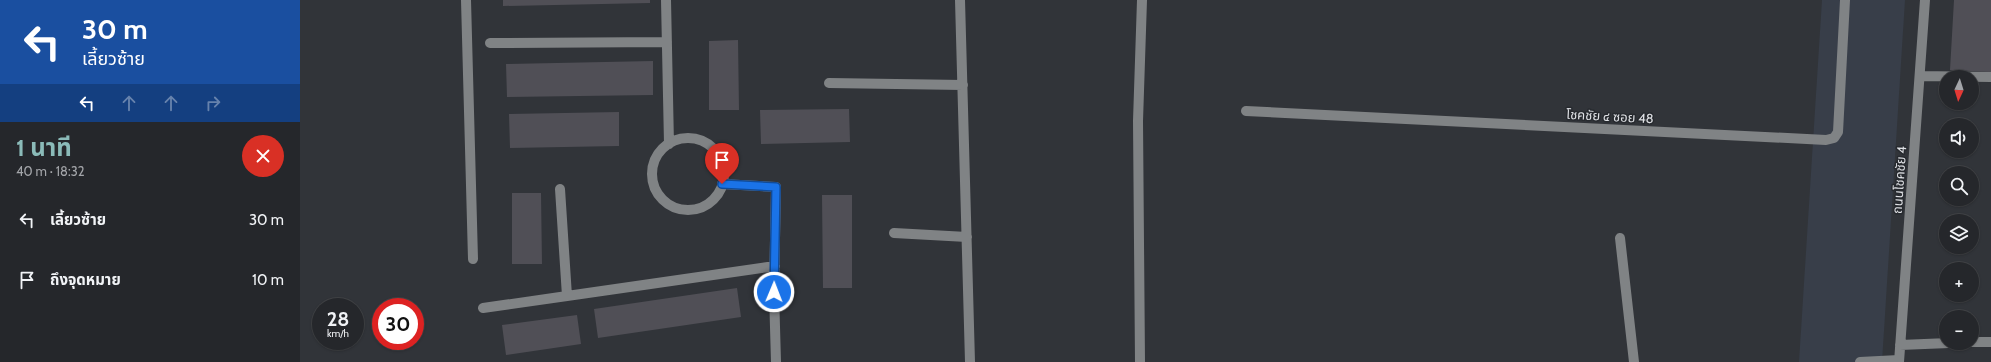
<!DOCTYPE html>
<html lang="th">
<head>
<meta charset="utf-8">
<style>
  :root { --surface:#25272b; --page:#313337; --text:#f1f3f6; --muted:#a3a5a9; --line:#424447; --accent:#8bbbb9 }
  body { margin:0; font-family:Cabin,"Noto Sans Thai",sans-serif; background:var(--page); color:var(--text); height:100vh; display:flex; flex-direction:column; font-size:15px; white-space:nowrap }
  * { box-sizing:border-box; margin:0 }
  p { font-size:13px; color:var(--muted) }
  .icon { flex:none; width:22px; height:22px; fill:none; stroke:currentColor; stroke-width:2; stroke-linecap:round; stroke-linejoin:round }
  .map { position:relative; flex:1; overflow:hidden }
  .side { display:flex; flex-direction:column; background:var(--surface); width:300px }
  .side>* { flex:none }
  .top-card { background:#1a4fa0; color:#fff; overflow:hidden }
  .needle { width:26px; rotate:184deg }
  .tools { position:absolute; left:1639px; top:70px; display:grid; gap:8px }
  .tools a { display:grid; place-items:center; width:40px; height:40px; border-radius:50%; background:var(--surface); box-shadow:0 1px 3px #0004,0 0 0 1px var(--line); font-size:20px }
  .speed { position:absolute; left:12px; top:298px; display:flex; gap:8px; font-size:20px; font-weight:700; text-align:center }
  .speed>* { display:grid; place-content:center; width:52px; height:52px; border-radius:50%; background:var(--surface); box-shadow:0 1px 3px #0004,0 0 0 1px var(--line); line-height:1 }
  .speed small { font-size:10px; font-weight:400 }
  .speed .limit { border:6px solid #d22; background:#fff; color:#111 }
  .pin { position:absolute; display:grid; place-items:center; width:34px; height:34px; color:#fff; margin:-41px -17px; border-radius:50% 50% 50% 0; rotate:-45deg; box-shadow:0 0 4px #0007 }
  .pin .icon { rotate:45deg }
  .me { position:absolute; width:44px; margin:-22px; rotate:1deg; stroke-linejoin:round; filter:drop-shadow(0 0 3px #0008) }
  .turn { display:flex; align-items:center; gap:14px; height:84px; padding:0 16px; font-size:18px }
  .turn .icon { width:52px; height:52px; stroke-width:2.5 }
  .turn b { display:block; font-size:28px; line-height:34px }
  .lanes { display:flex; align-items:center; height:38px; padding:0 16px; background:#0003; justify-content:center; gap:20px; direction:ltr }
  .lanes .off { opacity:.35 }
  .round { display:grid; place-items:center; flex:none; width:42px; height:42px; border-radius:21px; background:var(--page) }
  .headline { display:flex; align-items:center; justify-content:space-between; height:68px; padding:0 16px }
  h1 { font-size:24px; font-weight:700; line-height:30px; color:var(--accent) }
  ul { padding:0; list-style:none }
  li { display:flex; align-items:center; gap:12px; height:60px; padding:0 16px }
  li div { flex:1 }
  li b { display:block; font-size:15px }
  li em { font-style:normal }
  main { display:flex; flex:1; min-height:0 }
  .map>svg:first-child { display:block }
</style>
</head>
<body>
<main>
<section class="side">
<div class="top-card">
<div class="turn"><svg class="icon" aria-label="left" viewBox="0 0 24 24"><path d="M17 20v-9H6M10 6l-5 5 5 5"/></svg><div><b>30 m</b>เลี้ยวซ้าย</div></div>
<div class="lanes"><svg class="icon" aria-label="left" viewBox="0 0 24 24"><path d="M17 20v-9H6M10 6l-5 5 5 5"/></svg><svg class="icon off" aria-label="ahead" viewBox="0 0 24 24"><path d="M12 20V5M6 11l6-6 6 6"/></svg><svg class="icon off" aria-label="ahead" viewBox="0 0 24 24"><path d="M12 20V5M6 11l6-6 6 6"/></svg><svg class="icon off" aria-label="right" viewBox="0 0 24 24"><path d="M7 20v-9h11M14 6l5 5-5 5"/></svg></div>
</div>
<div class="headline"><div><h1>1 นาที</h1><p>40 m · 18:32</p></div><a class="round" style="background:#d93025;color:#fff"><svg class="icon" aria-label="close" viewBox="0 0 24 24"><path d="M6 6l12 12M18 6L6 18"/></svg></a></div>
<ul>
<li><svg class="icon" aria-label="left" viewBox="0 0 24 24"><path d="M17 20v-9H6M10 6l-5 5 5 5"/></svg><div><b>เลี้ยวซ้าย</b></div><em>30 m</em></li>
<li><svg class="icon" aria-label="arrive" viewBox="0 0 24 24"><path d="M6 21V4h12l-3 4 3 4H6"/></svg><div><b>ถึงจุดหมาย</b></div><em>10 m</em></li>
</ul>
</section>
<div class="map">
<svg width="1691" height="362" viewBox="0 0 1691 362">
  <rect width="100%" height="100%" fill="#313439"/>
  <path fill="#383e49" d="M1522,0H1605L1582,362H1499Z"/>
  <path fill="#504f56" d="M203,0H350V3L203,6Z
    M1654,0H1691V72L1650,70Z
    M438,40L439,110H409V41Z
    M353,61V95L207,97L206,64Z
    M549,109L550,142L461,144L460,110Z
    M319,112V146L210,148L209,114Z
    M212,193H241L242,264H212Z
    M522,195H552V288H523Z
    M437,288L441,317L298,338L294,309Z
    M277,315L281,344L206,355L202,325Z"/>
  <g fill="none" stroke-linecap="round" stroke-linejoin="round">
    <path stroke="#808385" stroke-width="10" d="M166,0L173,259
      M366,0L369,144
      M660,0L670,362
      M190,43L367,42
      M1620,76L1691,77
      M529,83L663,85
      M946,111L1526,140L1534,138L1538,132L1545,0
      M352 174a36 36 0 1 1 72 0a36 36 0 1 1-72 0Z
      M422,184L476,187L474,292L476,362
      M594,233L667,237
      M1320,238L1334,362
      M267,296L475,266
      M183,308L267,296L260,189
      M1672,342H1691
      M1600,345L1649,343
      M840,362L838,121L842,0
      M1560,362L1599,360
      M1599,362L1625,0"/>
  </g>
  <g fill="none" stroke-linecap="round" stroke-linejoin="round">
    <defs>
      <path id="route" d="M422,184L476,187L474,292"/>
    </defs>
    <use href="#route" stroke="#114b97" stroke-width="10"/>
    <use href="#route" stroke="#1a73e8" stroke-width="7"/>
  </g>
  <g text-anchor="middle" stroke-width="3" stroke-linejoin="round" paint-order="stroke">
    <g font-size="13" fill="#dfe1e5" stroke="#272a2f">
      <text transform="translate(1310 116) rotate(3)" y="5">โชคชัย ๔ ซอย 48</text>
      <text transform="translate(1599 180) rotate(-86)" y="5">ถนนโชคชัย 4</text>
    </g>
  </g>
</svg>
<div class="tools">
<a><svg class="needle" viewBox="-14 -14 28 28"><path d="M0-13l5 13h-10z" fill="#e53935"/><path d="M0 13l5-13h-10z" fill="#a3a5a9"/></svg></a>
<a><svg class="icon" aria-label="sound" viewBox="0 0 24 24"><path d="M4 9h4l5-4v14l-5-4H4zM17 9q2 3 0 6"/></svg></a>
<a><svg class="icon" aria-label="search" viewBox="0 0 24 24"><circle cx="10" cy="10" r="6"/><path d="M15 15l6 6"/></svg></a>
<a><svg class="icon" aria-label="layers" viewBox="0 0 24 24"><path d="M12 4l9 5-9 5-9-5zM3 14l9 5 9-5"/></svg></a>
<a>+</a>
<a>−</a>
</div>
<div class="speed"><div>28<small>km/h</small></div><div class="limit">30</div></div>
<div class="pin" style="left:422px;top:184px;background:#d93025"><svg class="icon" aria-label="arrive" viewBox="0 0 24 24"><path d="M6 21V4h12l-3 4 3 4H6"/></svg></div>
<svg class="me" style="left:474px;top:292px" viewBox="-20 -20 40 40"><circle r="17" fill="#1a73e8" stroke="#fff" stroke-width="3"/><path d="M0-11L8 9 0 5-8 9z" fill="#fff"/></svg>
</div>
</main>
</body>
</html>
